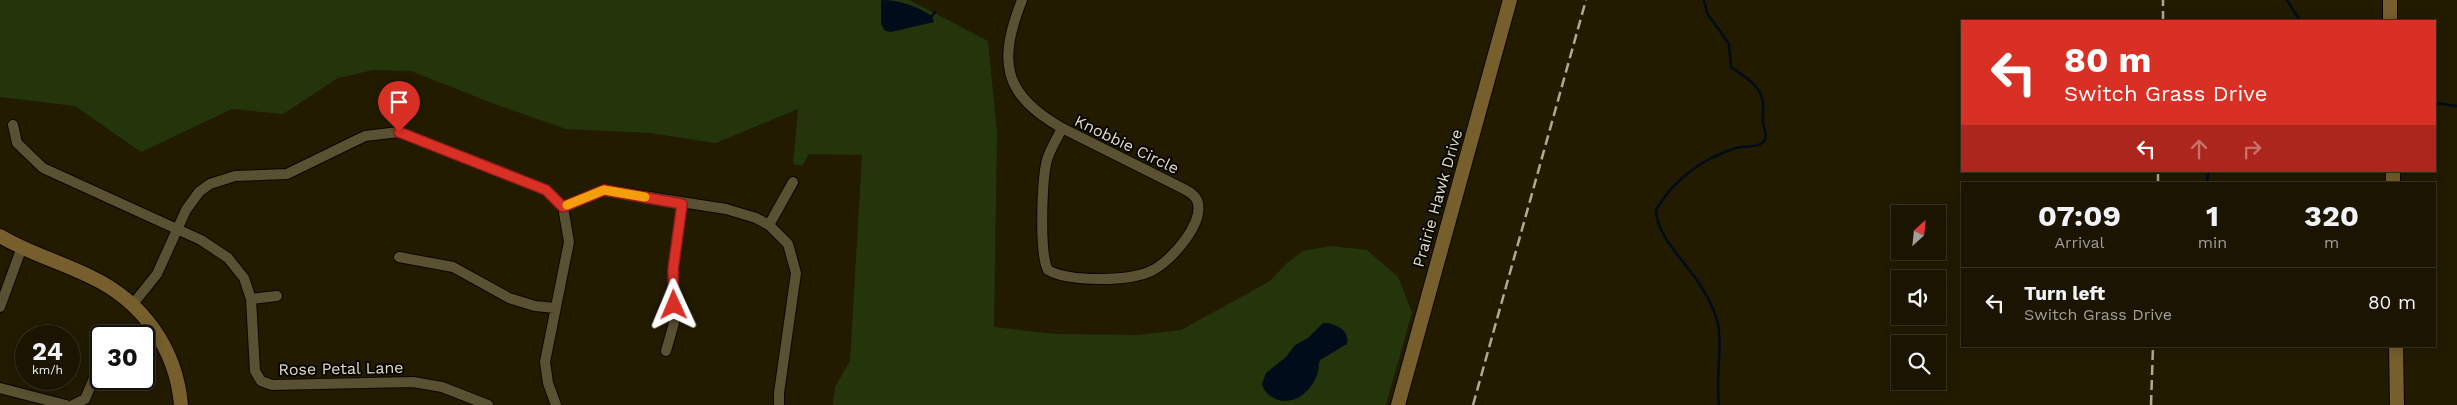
<!DOCTYPE html>
<html lang="en">
<head>
<meta charset="utf-8">
<style>
  :root { --surface:#1a1400; --page:#231d0a; --text:#f1f3f6; --muted:#9f9e99; --line:#383322 }
  body { margin:0; font-family:"Work Sans",sans-serif; background:var(--page); color:var(--text); height:100vh; display:flex; flex-direction:column; font-size:19px; white-space:nowrap }
  * { box-sizing:border-box; margin:0 }
  p { font-size:16px; color:var(--muted) }
  .icon { flex:none; width:28px; height:28px; fill:none; stroke:currentColor; stroke-width:2; stroke-linecap:round; stroke-linejoin:round }
  .map { position:relative; flex:1; overflow:hidden }
  .drawer { position:absolute; left:1961px; top:182px; width:475px; height:165px; display:flex; flex-direction:column; background:var(--surface); border-radius:0px; box-shadow:0 2px 12px #0003,0 0 0 1px var(--line) }
  .drawer>* { flex:none }
  .hud { position:absolute; left:1961px; top:20px; width:475px; height:152px; border-radius:0px; box-shadow:0 2px 12px #0003,0 0 0 1px var(--line); background:#d93025; color:#fff; overflow:hidden }
  .needle { width:32px; rotate:27deg }
  .controls { position:absolute; left:1891px; top:205px; display:grid; gap:10px }
  .controls a { display:grid; place-items:center; width:55px; height:55px; border-radius:0px; background:var(--surface); box-shadow:0 2px 12px #0003,0 0 0 1px var(--line); font-size:25px }
  .speed { position:absolute; left:15px; top:325px; display:flex; gap:10px; font-size:25px; font-weight:700; text-align:center }
  .speed>* { display:grid; place-content:center; width:65px; height:65px; border-radius:50%; background:var(--surface); box-shadow:0 2px 12px #0003,0 0 0 1px var(--line); line-height:1 }
  .speed small { font-size:12px; font-weight:400 }
  .speed .limit { border:2px solid #111; border-radius:8px; background:#fff; color:#111 }
  .pin { position:absolute; display:grid; place-items:center; width:42px; height:42px; color:#fff; margin:-51px -21px; border-radius:50% 50% 50% 0; rotate:-45deg; box-shadow:0 0 5px #0007 }
  .pin .icon { rotate:45deg }
  .me { position:absolute; width:55px; margin:-28px; rotate:359deg; stroke-linejoin:round; filter:drop-shadow(0 0 4px #0008) }
  .turn { display:flex; align-items:center; gap:18px; height:105px; padding:0 20px; font-size:22px }
  .turn .icon { width:65px; height:65px; stroke-width:2.5 }
  .turn b { display:block; font-size:35px; line-height:42px }
  .lanes { display:flex; align-items:center; height:48px; padding:0 20px; background:#0003; justify-content:center; gap:25px; direction:ltr }
  .lanes .off { opacity:.35 }
  .eta { display:flex; justify-content:space-evenly; align-items:center; height:85px; text-align:center }
  .eta b { font-size:30px; font-weight:700; line-height:35px }
  ul { padding:0; list-style:none }
  li { display:flex; align-items:center; gap:15px; height:70px; padding:0 20px; border-top:1px solid var(--line) }
  li div { flex:1 }
  li b { display:block; font-size:19px }
  li em { font-style:normal }
  .map>svg:first-child { display:block }
</style>
</head>
<body>
<div class="map">
<svg width="2457" height="405" viewBox="0 0 2457 405">
  <rect width="100%" height="100%" fill="#221b00"/>
  <path fill="#24350c" d="M0,0H909L988,41L997,133L994,327L1056,334L1138,335L1181,330L1270,281L1286,264L1303,251L1330,246L1367,250L1398,277L1412,312L1386,405H833L835,387L850,361L862,155L809,154L802,166L793,164L798,109L716,143L650,133L566,129L497,105L411,71L373,70L338,78L283,114L232,109L141,152L75,106L0,97Z"/>
  <path fill="#000c19" d="M881,0C900,0 916,6 932,16L934,22L891,32L885,31L881,24Z
    M1323,323C1335,323 1350,330 1347,344L1320,360C1318,364 1319,368 1318,372C1313,389 1297,405 1278,400C1270,397 1264,392 1262,384L1266,373L1286,357L1295,345L1308,338Z"/>
  <g fill="none" stroke-linecap="round" stroke-linejoin="round">
    <path stroke="#000c19" stroke-width="2.5" d="M1704,0L1707,13L1729,44L1731,67C1744,76 1761,85 1763,103C1764,109 1762,115 1763,122C1764,129 1769,138 1762,143C1755,148 1744,146 1736,148C1702,159 1674,179 1656,210C1656,237 1689,265 1702,288C1710,301 1718,317 1719,332C1721,356 1716,379 1719,405
      M2287,0L2300,21
      M932,16L935,12
      M2435,103L2457,106
      M2207,184L2208,171"/>
    <defs>
      <path id="street" d="M1022,0C998,61 1002,94 1062,128
        M13,125L17,143L43,168L201,240L228,258L244,278L251,299L255,371L261,381L272,385L413,382L442,387L488,405
        M1062,128L1182,188C1188,191 1194,194 1197,200C1206,222 1171,261 1153,270C1131,282 1069,282 1048,270C1039,254 1042,179 1047,160C1050,149 1057,139 1062,128Z
        M563,207L604,190L726,209L756,218L769,225L788,244L796,273L779,393V405
        M769,225L793,182
        M399,257L453,267L509,298L535,306L555,308
        M251,299L277,296
        M133,304L157,274L186,210L199,192L210,184L235,176L287,174L365,136L399,132L546,190L563,207L569,242L545,362L548,383L556,405
        M0,307L22,247
        M666,351L674,323L673,270L682,204
        M0,388L66,405
        M73,405L85,399L101,362"/>
      <path id="secondary" d="M2390,0V21
        M2393,171V184
        M0,236C28,253 61,262 91,277C142,301 176,348 181,405
        M2396,346L2397,405
        M1398,405L1510,0"/>
    </defs>
    <use href="#street" stroke="#0c0500" stroke-width="12"/>
    <use href="#secondary" stroke="#0c0500" stroke-width="16"/>
    <use href="#street" stroke="#595131" stroke-width="10"/>
    <use href="#secondary" stroke="#765f2d" stroke-width="14"/>
    <path stroke="#afaa96" stroke-width="2.5" stroke-dasharray="10 5" stroke-linecap="butt" d="M2163,21V0
      M2158,184V171
      M1473,405L1586,0
      M2151,405L2153,346"/>
  </g>
  <g fill="none" stroke-linecap="round" stroke-linejoin="round">
    <defs>
      <path id="route" d="M399,132L546,190L563,207L604,190L682,204L673,270L674,305"/>
    </defs>
    <use href="#route" stroke="#8d1f18" stroke-width="12"/>
    <use href="#route" stroke="#d93025" stroke-width="9"/>
    <path stroke="#f59e0b" stroke-width="9" d="M567,205L604,190L645,197"/>
  </g>
  <g text-anchor="middle" stroke-width="4" stroke-linejoin="round" paint-order="stroke">
    <g font-size="16" fill="#e0dcca" stroke="#090600">
      <text transform="translate(1127 144) rotate(26)" y="6">Knobbie Circle</text>
      <text transform="translate(1437 198) rotate(-74)" y="6">Prairie Hawk Drive</text>
      <text transform="translate(341 368) rotate(-1)" y="6">Rose Petal Lane</text>
    </g>
  </g>
</svg>
<div class="controls">
<a><svg class="needle" viewBox="-14 -14 28 28"><path d="M0-13l5 13h-10z" fill="#e53935"/><path d="M0 13l5-13h-10z" fill="#9f9e99"/></svg></a>
<a><svg class="icon" aria-label="sound" viewBox="0 0 24 24"><path d="M4 9h4l5-4v14l-5-4H4zM17 9q2 3 0 6"/></svg></a>
<a><svg class="icon" aria-label="search" viewBox="0 0 24 24"><circle cx="10" cy="10" r="6"/><path d="M15 15l6 6"/></svg></a>
</div>
<div class="speed"><div>24<small>km/h</small></div><div class="limit">30</div></div>
<div class="pin" style="left:399px;top:132px;background:#d93025"><svg class="icon" aria-label="arrive" viewBox="0 0 24 24"><path d="M6 21V4h12l-3 4 3 4H6"/></svg></div>
<svg class="me" style="left:674px;top:305px" viewBox="-20 -20 40 40"><path d="M0-17L14 15 0 8-14 15z" fill="#d93025" stroke="#fff" stroke-width="4"/></svg>
<div class="hud">
<div class="turn"><svg class="icon" aria-label="left" viewBox="0 0 24 24"><path d="M17 20v-9H6M10 6l-5 5 5 5"/></svg><div><b>80 m</b>Switch Grass Drive</div></div>
<div class="lanes"><svg class="icon" aria-label="left" viewBox="0 0 24 24"><path d="M17 20v-9H6M10 6l-5 5 5 5"/></svg><svg class="icon off" aria-label="ahead" viewBox="0 0 24 24"><path d="M12 20V5M6 11l6-6 6 6"/></svg><svg class="icon off" aria-label="right" viewBox="0 0 24 24"><path d="M7 20v-9h11M14 6l5 5-5 5"/></svg></div>
</div>
<section class="drawer">
<div class="eta">
<div><b>07:09</b><p>Arrival</p></div>
<div><b>1</b><p>min</p></div>
<div><b>320</b><p>m</p></div>
</div>
<ul>
<li><svg class="icon" aria-label="left" viewBox="0 0 24 24"><path d="M17 20v-9H6M10 6l-5 5 5 5"/></svg><div><b>Turn left</b><p>Switch Grass Drive</p></div><em>80 m</em></li>
</ul>
</section>
</div>
</body>
</html>
